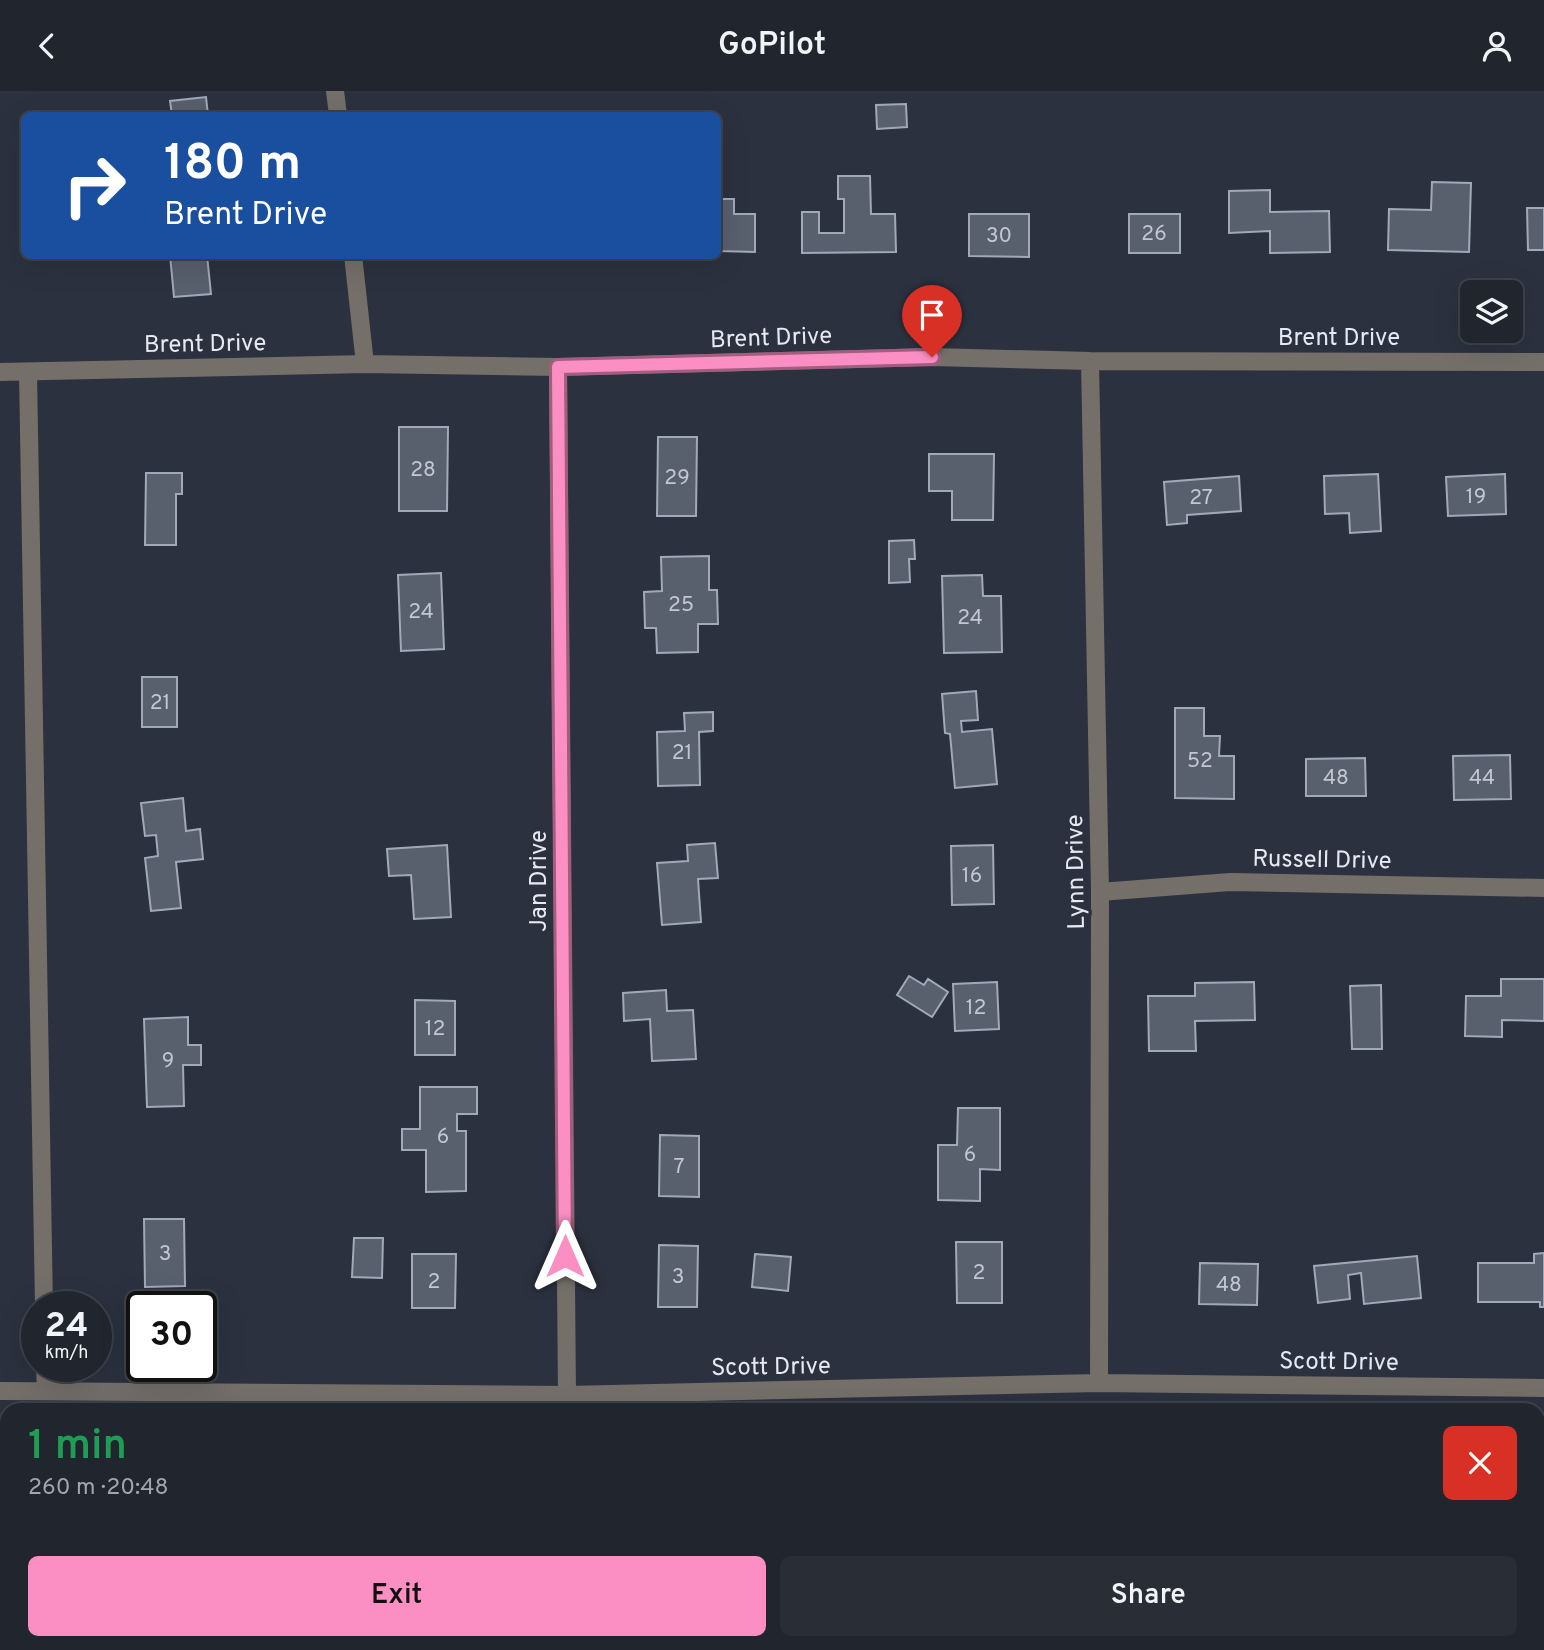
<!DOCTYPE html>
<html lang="en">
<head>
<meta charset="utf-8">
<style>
  :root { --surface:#20252e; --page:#282d36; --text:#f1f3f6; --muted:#a2a5aa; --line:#3d424a; --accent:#fb8fc4 }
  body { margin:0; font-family:Overpass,sans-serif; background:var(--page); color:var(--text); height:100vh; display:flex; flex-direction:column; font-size:26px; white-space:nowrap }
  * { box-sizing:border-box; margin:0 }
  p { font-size:23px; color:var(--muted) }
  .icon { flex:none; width:38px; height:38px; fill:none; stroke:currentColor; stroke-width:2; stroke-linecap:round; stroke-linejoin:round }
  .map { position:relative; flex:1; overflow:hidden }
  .drawer { position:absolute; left:0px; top:1312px; width:1545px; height:247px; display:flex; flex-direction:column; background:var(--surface); border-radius:21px 21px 0 0; box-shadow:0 7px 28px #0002,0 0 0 2px var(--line) }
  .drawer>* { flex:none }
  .hud { position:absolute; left:21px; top:21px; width:700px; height:147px; border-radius:10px; box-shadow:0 7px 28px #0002,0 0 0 2px var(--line); background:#1a4fa0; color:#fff; overflow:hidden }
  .controls { position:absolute; left:1460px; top:189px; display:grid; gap:14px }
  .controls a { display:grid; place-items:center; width:63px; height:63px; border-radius:10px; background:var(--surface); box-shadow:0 7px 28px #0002,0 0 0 2px var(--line); font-size:35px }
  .speed { position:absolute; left:21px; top:1200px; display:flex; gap:14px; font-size:35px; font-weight:700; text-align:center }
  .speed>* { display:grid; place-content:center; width:91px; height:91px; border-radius:50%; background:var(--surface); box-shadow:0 7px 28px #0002,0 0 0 2px var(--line); line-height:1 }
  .speed small { font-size:18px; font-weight:400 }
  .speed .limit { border:4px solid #111; border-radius:10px; background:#fff; color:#111 }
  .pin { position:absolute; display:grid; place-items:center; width:60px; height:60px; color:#fff; margin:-72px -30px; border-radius:50% 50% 50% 0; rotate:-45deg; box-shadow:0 0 7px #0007 }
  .pin .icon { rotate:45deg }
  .me { position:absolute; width:77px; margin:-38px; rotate:0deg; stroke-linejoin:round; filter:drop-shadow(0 0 5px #0008) }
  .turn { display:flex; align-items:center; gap:24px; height:147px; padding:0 28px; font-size:32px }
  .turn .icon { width:91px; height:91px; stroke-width:2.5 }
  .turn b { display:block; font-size:49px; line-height:60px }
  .round { display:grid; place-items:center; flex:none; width:74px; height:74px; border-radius:10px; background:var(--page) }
  .headline { display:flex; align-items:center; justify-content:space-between; height:119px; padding:0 28px }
  h1 { font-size:42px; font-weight:600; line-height:52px; color:#1e9e55 }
  .primary-button { display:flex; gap:14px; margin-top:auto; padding:14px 28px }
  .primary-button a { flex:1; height:80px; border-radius:10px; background:var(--accent); color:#111; font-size:28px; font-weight:600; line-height:80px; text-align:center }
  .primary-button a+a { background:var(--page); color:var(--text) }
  header { display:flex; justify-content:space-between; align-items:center; height:91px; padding:0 28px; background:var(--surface); font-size:32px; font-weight:600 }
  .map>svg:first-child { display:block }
</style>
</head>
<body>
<header><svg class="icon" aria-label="back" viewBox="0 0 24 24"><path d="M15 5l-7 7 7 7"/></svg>GoPilot<svg class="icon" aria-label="person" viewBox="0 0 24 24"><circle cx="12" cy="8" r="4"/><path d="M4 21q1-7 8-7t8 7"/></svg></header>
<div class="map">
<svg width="1544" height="1559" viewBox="0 0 1544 1559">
  <rect width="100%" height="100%" fill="#2b313e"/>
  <path fill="#585f6d" stroke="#a1a9b9" stroke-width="2" d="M206,6L208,24H172L170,10Z
    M906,13L907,36L877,38L876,14Z
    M838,85H870L871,123H895L896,161L802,162V121H819V142H844V108H838Z
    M1432,91L1471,92L1469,161L1388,159L1389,118L1431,119Z
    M1270,99V121L1329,120L1330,161L1270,162V140L1229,142V100Z
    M718,108H734V123H755V161L718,160Z
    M1527,117H1544V159H1528Z
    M969,123H1029V166L969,165Z
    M1129,123H1180V162H1129Z
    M170,164H207L211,203L174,206Z
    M399,336H448L447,420H399Z
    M658,346H697L696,425H657Z
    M929,363H994L993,429H952V400H929Z
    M146,382H182V403H176V454H145Z
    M1378,383L1381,440L1350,442L1349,422L1325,423L1324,385Z
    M1505,383L1506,423L1448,425L1446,386Z
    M1239,385L1241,420L1187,424V432L1167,434L1164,391Z
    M914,449L915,468H909L910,491L889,492V450Z
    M709,465V499H717L718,533H698V561L657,562L656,537H645L644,501L662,500L661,466Z
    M441,482L444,558L401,560L398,484Z
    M982,484L983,505H1001L1002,561L944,562L942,485Z
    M142,586H177V636H142Z
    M976,600L978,629L961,630L962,641L992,638L997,693L955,697L950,643L945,642L942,603Z
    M1175,617H1204V645H1220L1219,665H1234V708L1175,707Z
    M713,621V640L699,641L700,694L658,695L657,641L685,640L684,622Z
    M1510,664L1511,708L1454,709L1453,665Z
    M1365,667L1366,705H1306V668Z
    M183,707L186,740L200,738L203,768L176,771L181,817L151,820L145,767L158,765L156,744L145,745L141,712Z
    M715,752L718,787L698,788L701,831L662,834L657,772L688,770L687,754Z
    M447,754L451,826L414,828L411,784L389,785L387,758Z
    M993,754L994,813L952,814L951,755Z
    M909,885L924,894L928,888L948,901L932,926L897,904Z
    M1501,888H1544V930L1502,929V946L1465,945L1466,905H1501Z
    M997,891L999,938L955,940L953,893Z
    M1254,891L1255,929L1195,930L1196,960H1149L1148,905H1195V892Z
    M1381,894L1382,958H1352L1350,895Z
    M666,899L667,920L693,919L696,968L652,970L650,928L624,930L623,902Z
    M415,909L455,910V964H415Z
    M188,926V954H201V974H183L184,1015L147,1016L144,928Z
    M420,996H477V1023H457V1040H466V1100L426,1101V1059H402V1038H420Z
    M958,1017H1000V1079L980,1078V1110L938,1109V1054H957Z
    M660,1044L699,1045V1106L659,1105Z
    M144,1128H184L185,1195L145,1196Z
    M354,1147H383L382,1187L352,1186Z
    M956,1151H1002V1212H957Z
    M659,1154L698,1155L697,1216H658Z
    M1544,1162V1216H1540V1211H1478V1172H1534V1163Z
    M412,1163H456L455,1217H412Z
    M755,1163L791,1166L788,1200L752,1196Z
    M1417,1165L1421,1207L1364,1213L1361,1182L1348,1184L1350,1208L1318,1212L1314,1175Z
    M1200,1172L1258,1173L1257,1214L1199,1213Z
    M0,1469H7V1509L0,1510Z"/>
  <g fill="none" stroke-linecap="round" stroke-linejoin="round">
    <path stroke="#746f69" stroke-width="18" d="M335,0L338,24
      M353,164L365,273
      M1090,270L1100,801L1099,1292
      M558,276L567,1304
      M0,281L365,273L558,276L932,266L1090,270L1544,271
      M28,281L44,1216
      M1100,801L1230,791L1544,797
      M45,1276L46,1299
      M0,1300L567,1304L1099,1292L1544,1297"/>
  </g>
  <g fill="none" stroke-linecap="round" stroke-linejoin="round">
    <defs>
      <path id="route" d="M565,1165L558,276L932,266"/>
    </defs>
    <use href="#route" stroke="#a35d7f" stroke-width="18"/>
    <use href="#route" stroke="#fb8fc4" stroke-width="12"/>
  </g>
  <g text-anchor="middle" stroke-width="7" stroke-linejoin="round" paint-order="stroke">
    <g font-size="21" fill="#c2c7d1">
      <text x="1154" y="149">26</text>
      <text x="999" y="151">30</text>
      <text x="423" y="385">28</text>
      <text x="677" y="393">29</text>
      <text x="1476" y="412">19</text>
      <text x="1201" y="413">27</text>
      <text x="681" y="520">25</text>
      <text x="421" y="527">24</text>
      <text x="970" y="533">24</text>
      <text x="160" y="618">21</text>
      <text x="682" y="668">21</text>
      <text x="1200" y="676">52</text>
      <text x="1336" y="693">48</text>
      <text x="1482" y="693">44</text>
      <text x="972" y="791">16</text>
      <text x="976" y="923">12</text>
      <text x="435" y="944">12</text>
      <text x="168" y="976">9</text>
      <text x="443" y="1052">6</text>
      <text x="970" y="1070">6</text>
      <text x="679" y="1082">7</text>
      <text x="165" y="1169">3</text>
      <text x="979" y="1188">2</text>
      <text x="678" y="1192">3</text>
      <text x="434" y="1197">2</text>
      <text x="1229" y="1200">48</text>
    </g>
    <g font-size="24" fill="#e5eaf2" stroke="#2b313e">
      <text transform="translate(771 246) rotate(-2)" y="8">Brent Drive</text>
      <text x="1339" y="254">Brent Drive</text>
      <text transform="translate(205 252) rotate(-1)" y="8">Brent Drive</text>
      <text transform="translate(1322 768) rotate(1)" y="8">Russell Drive</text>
      <text transform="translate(1075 781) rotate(-91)" y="8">Lynn Drive</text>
      <text transform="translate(538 790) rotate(-90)" y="8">Jan Drive</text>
      <text transform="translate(1339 1270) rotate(1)" y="8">Scott Drive</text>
      <text transform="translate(771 1275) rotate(-1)" y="8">Scott Drive</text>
    </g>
  </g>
</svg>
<div class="controls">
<a><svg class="icon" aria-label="layers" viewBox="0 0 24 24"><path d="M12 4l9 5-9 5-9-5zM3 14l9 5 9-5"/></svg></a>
</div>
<div class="speed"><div>24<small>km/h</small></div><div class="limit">30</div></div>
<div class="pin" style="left:932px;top:266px;background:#d93025"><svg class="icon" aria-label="arrive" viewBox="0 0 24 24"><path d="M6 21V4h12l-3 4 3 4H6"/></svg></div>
<svg class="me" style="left:565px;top:1165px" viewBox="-20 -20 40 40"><path d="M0-17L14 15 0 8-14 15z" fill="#fb8fc4" stroke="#fff" stroke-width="4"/></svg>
<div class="hud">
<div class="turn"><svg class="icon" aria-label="right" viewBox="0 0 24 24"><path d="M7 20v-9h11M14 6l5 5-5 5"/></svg><div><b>180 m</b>Brent Drive</div></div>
</div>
<section class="drawer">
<div class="headline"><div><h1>1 min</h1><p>260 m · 20:48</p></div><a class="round" style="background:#d93025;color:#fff"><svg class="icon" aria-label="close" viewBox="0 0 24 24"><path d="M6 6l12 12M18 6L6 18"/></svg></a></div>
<div class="primary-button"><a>Exit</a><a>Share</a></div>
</section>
</div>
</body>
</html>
